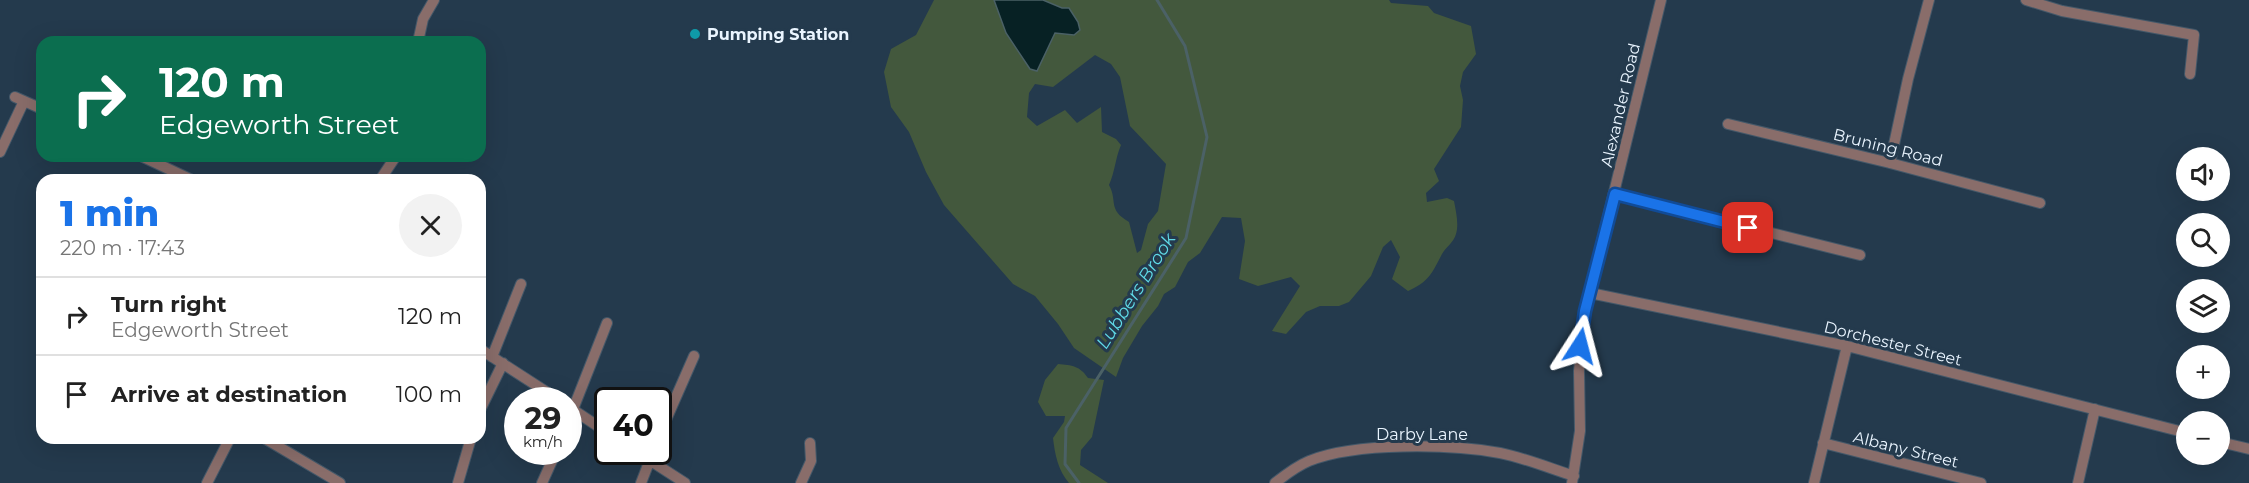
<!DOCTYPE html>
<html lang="en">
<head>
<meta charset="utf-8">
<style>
  :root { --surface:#fff; --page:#f2f2f2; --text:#222; --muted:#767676; --line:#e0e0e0; --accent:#1a73e8 }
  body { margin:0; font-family:Montserrat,sans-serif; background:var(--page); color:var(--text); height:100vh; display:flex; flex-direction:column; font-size:22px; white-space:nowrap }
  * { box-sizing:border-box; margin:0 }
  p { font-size:20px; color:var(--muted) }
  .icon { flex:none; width:33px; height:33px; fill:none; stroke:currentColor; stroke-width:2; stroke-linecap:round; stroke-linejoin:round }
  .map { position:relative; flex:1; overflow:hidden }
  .details { position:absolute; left:36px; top:174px; width:450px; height:270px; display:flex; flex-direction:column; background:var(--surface); border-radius:18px; box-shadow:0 6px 24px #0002 }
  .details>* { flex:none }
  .guide { position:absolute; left:36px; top:36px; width:450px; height:126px; border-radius:18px; box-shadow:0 6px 24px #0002; background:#0b6e4f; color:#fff; overflow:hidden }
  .tools { position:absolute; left:2176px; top:147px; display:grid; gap:12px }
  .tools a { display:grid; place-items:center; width:54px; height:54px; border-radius:50%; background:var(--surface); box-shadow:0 6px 24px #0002; font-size:30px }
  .speed { position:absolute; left:504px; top:387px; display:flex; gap:12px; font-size:30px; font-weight:700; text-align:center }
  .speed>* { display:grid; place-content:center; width:78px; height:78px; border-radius:50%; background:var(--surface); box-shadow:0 6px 24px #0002; line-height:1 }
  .speed small { font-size:15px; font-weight:400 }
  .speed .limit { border:3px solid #111; border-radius:9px; background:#fff; color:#111 }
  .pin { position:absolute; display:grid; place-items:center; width:51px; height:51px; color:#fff; margin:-26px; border-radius:12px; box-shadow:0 3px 9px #0006 }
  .me { position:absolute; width:66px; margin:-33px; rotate:9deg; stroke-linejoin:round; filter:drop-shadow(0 0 4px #0008) }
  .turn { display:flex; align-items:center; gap:21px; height:126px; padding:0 24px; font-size:27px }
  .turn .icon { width:78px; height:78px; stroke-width:2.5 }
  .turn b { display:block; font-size:42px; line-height:51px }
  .round { display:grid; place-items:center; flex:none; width:63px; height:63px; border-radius:32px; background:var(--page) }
  .head { display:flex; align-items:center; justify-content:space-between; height:102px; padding:0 24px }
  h1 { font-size:36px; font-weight:800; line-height:45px; color:var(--accent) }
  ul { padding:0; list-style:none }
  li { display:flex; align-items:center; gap:18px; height:78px; padding:0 24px; border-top:2px solid var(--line) }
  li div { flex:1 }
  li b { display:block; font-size:22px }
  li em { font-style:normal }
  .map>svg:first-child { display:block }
</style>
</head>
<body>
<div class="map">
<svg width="2249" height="483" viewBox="0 0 2249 483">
  <rect width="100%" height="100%" fill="#243a4d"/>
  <path fill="#43583d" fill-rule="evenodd" d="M934,0H994L1006,33L1030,69L1046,53L1055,33L1074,35L1069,8H1062L1043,0H1389L1391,3L1428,6L1434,13L1471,26L1476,54L1463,72L1460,86L1463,100L1461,127L1434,169L1439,181L1426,193L1427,202L1447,198L1454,201C1456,212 1459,224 1456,234C1454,242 1446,247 1442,254C1432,273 1429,282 1408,291L1392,279L1400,257L1391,240L1383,247L1371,276L1349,302L1339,306H1320L1306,312L1286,334L1272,331L1300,286L1291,277L1258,286L1239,279L1245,241L1241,218L1222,217L1200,253L1188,262L1175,287L1164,294L1158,306L1142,326L1123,358L1116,377L1074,348L1058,324L1035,296L1013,284L944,205L926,172L909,132L891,107L884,72L891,49L916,35ZM1095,55L1111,64L1120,77L1130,126L1166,164L1158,211L1148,224L1141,250L1137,253L1129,222C1107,209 1118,201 1109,185C1115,172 1115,159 1121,145L1116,139L1102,132L1101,107L1077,123L1065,110L1037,126L1027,117L1029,93L1035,84L1053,87Z
    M1058,364C1072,365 1080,366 1088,378L1104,380L1092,437L1081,450L1080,465L1108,483H1069C1058,470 1055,455 1053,438L1064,422L1065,416H1046L1038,402L1045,380Z"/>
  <path fill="#072124" stroke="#4b6166" stroke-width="1.5" d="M994,0H1043L1062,8H1069L1078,22L1080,30L1074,35L1055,33L1037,71L1030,69L1006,33Z"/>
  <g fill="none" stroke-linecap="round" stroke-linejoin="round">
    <path stroke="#4b6166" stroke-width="3" d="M1079,483L1065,464L1066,428L1186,238L1207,137L1185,46L1157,0"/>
    <defs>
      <path id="minor" d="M2026,0L2062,11L2194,35L2190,74
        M418,42L423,19L434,0
        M15,97L42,109
        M1728,124L1890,163L2040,203
        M0,152L24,101
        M141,156L192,180
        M1890,163L1908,79L1929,0
        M380,180L396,156
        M1615,194L1860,255
        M1590,293L1847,346L2187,433
        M480,349L559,400
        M492,357L521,284
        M569,407L608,433
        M480,410L503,363
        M568,422L607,323
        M264,438L340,483
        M658,438L694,356
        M2220,442L2249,449
        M1823,443L1981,483
        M637,452L685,483
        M207,483L230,438
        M458,483L471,438
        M542,483L556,452
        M641,483L653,452
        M801,483L811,461L810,443
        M1275,483C1285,475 1297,466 1309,461C1356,442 1450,444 1500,453C1525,458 1549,468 1574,476
        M1572,483L1580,431L1579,371L1585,311L1661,0
        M1814,483L1847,346
        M2078,483L2095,409"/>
    </defs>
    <use href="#minor" stroke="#445869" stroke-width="12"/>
    <use href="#minor" stroke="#896d6a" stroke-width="10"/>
  </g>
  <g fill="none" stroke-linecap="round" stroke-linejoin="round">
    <defs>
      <path id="route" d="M1580,346L1585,311L1615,194L1748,228"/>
    </defs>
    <use href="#route" stroke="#114b97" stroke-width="15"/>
    <use href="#route" stroke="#1a73e8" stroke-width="10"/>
  </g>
  <circle fill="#0f9aa8" stroke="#243a4d" stroke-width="2" cx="695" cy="34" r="6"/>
  <g text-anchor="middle" stroke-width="6" stroke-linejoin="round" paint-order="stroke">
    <g font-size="16" font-weight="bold" fill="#eaf5ff" stroke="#243a4d" text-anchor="start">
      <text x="707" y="40">Pumping Station</text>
    </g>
    <g font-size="16" fill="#eaf5ff" stroke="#243a4d">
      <text transform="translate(1620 105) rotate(-77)" y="6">Alexander Road</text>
      <text transform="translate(1888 147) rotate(14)" y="6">Bruning Road</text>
      <text transform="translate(1893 343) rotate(14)" y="6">Dorchester Street</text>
      <text x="1422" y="440">Darby Lane</text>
      <text transform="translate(1906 449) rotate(14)" y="6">Albany Street</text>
    </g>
    <g font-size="18" font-style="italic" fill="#60dae7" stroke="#243a4d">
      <text transform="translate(1136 291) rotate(-58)" y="6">Lubbers Brook</text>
    </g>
  </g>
</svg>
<div class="tools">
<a><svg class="icon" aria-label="sound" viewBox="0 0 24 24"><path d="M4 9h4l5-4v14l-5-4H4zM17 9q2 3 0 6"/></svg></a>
<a><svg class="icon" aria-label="search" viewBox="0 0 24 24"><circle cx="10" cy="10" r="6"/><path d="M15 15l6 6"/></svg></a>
<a><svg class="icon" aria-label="layers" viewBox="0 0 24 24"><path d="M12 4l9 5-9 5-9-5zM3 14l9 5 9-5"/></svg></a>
<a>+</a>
<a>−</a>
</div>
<div class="speed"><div>29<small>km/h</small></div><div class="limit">40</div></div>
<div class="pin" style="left:1748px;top:228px;background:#d93025"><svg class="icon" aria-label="arrive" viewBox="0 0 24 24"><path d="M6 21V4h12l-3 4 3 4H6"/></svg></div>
<svg class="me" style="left:1580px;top:346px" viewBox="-20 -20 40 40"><path d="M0-17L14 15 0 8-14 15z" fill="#1a73e8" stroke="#fff" stroke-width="4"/></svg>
<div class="guide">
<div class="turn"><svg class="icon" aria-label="right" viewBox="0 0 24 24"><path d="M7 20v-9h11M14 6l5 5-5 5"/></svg><div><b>120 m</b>Edgeworth Street</div></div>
</div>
<section class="details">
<div class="head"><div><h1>1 min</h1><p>220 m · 17:43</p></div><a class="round"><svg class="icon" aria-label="close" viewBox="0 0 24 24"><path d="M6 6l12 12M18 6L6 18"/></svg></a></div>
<ul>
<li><svg class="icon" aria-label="right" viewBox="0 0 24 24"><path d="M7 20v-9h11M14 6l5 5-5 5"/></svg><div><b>Turn right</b><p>Edgeworth Street</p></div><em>120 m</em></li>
<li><svg class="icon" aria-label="arrive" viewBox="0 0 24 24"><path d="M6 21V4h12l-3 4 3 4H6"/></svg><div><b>Arrive at destination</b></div><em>100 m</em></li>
</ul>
</section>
</div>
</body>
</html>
